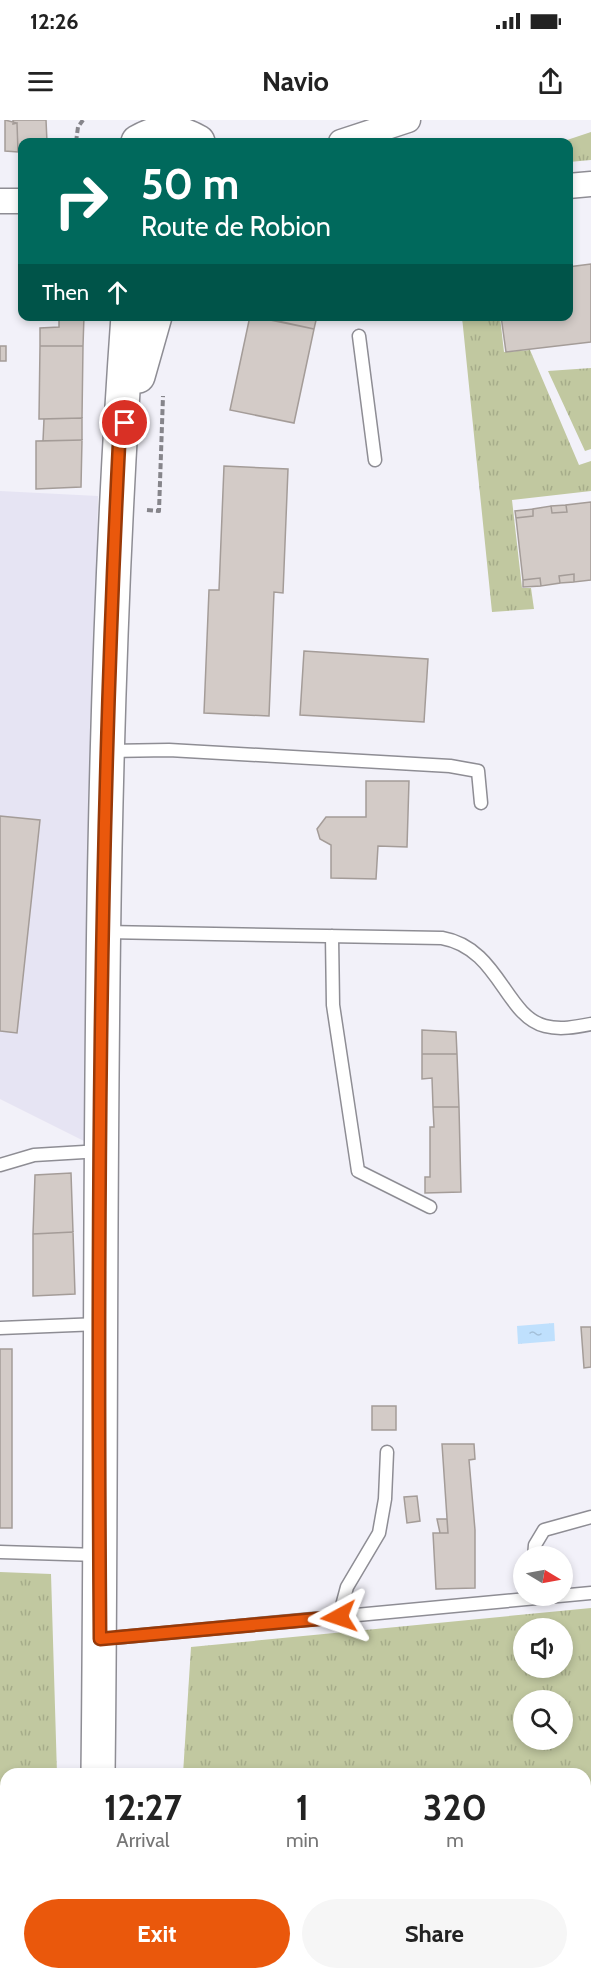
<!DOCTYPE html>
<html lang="en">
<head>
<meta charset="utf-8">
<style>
  :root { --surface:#fff; --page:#f6f6f6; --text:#222; --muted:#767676; --accent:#ea580c }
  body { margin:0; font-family:Cabin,sans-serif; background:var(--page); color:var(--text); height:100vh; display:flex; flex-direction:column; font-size:22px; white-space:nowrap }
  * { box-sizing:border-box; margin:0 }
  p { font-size:20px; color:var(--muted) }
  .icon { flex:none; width:33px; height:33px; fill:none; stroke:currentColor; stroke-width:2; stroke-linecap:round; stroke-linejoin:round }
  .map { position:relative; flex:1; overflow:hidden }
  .details { position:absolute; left:0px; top:1648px; width:591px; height:212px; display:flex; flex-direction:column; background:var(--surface); border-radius:18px 18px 0 0; box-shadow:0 3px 9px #0003 }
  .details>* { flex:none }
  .guide { position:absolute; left:18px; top:18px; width:555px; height:183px; border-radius:12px; box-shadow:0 3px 9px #0003; background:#00695c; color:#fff; overflow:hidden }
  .needle { width:39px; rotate:100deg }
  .buttons { position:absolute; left:513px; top:1426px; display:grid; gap:12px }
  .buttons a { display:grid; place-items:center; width:60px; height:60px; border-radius:50%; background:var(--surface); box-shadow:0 3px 9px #0003; font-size:30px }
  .pin { position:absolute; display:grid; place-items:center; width:51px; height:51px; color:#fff; margin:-26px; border:3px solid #fff; border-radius:50%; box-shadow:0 2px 6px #0007 }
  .me { position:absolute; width:66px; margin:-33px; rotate:265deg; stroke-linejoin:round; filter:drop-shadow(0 0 4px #0008) }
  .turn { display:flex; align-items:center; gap:21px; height:126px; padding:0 24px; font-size:27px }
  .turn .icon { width:78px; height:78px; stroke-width:2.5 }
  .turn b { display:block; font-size:42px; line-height:51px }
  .then { display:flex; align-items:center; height:57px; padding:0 24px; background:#0003; gap:12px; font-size:22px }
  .eta { display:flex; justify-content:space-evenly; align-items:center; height:102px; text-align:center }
  .eta b { font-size:36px; font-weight:700; line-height:42px }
  .cta { display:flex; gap:12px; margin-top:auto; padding:12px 24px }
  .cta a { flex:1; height:69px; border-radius:36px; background:var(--accent); color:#fff; font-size:24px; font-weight:700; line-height:69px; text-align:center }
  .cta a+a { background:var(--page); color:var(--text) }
  .status { display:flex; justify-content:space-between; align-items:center; height:42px; padding:0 30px; background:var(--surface); direction:ltr }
  .status svg { height:16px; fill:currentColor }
  header { display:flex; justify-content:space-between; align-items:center; height:78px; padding:0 24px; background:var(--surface); font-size:27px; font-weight:700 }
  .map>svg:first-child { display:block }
</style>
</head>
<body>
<div class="status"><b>12:26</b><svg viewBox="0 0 49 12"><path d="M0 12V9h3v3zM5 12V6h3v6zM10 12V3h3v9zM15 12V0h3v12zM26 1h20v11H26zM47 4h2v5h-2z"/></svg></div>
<header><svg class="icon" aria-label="menu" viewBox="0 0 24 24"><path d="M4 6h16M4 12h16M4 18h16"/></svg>Navio<svg class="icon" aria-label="share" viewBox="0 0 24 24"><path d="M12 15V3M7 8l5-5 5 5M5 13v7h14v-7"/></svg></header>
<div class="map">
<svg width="591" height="1859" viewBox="0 0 591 1859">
  <defs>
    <pattern id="grass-tufts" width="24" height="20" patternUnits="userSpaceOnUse" patternTransform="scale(1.5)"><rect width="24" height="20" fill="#c1c8a0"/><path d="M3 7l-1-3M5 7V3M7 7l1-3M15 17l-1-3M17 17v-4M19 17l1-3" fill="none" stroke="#a6ac8a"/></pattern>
    <pattern id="water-ripples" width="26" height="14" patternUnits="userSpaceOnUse" patternTransform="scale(1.5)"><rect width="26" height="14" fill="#bfe0fd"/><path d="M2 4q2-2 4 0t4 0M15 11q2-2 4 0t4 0" fill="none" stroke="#a4c0d9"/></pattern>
  </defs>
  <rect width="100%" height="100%" fill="#f2f1f9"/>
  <path fill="#e6e4f3" d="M0,371L98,376L86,1022L0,979Z"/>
  <path fill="url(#grass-tufts)" fill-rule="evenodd" d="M591,12V40L569,42L568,22H561Z
    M462,197H500L504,232L530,230L579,345L591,341V371L512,380L522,468H531L534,489L492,492Z
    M591,248V329L585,331L548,251Z
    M0,1452L51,1454L57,1654H6V1774H0Z
    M591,1488V1739L585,1740V1654H183L191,1527ZM524,1509H562V1548H524ZM524,1581H562V1620H524Z
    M152,1854H419L424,1859H147Z"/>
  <path fill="url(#water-ripples)" d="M554,1203L555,1221L518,1224L517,1206Z"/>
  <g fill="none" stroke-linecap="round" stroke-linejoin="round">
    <path stroke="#bfe0fd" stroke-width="9" d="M585,1761L591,1760"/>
  </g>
  <path fill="#d3cbc7" stroke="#a49c98" stroke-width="1.5" d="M5,0L17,3L18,32L5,31Z
    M13,0H46L47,22H22V32H18L17,3L13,4Z
    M591,144V222L506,232L501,196H568V147Z
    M59,196H84L83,226H40V208L59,207Z
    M250,196L314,209L294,303L230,290Z
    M270,196H317L314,209L269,199Z
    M0,226H6V241H0Z
    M40,226H83L82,298L39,299Z
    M82,298V320L43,321L44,299Z
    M82,320L81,367L36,369V321Z
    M224,346L288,349L283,473L274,472L269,596L204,593L209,470H219Z
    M591,382V460L574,462V454L559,456L560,463L541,466L540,458L523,460L516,398L533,396V389L551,386L552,393L567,392L566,385Z
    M566,385L567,392L552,393L551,386Z
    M533,389V396L516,398L515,391Z
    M574,454V462L560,463L559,456Z
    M540,458L541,466L523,467V460Z
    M304,531L428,539L424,602L300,595Z
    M366,661H409L407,727L378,726L376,759L331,758V725L320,719L317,709L326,697H366Z
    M0,696L40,700L17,913L0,911Z
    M422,910L456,912L457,934H422Z
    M422,934H457L459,987H433L432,958L422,959Z
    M433,987H459L461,1072L425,1073V1057H430V1007H434Z
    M71,1053L73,1112L33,1114L35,1055Z
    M73,1112L75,1174L33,1176V1114Z
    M581,1207H591V1247L584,1248Z
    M0,1229H12V1408H0Z
    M372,1286H396V1310H372Z
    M442,1324H474L475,1339L469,1340L475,1410V1468L436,1469L433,1413H448Z
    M417,1376L420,1401L407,1403L404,1377Z
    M437,1399H447L448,1413H440Z"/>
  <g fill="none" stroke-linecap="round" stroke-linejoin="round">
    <defs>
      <path id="service" d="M359,216L375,340
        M108,631L169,630L450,646L478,651L481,683
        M105,812L442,818C499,828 505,896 545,906C560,910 576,907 591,904
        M332,816L333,885L358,1051L430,1087
        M0,1045L34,1035L101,1031
        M0,1208L99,1204
        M0,1432L98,1435
        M534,1437L535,1425L544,1410L591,1397
        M339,1497L347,1467L379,1413L385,1379L387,1332
        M101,1519L591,1473
        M0,1791H6"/>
      <path id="minor" d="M341,22L408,0
        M568,66L591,64
        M0,81H22"/>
      <path id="secondary" d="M138,22C158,10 178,10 198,22
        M138,256L155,196
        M98,1654C104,1168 93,682 128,196
        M94,1859V1854"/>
    </defs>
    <use href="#service" stroke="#8e8d94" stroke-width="15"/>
    <use href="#minor" stroke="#8e8d94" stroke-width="27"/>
    <use href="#secondary" stroke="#8e8d94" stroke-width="36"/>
    <path stroke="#86858b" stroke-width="4" stroke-dasharray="6 3" stroke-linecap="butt" d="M76,22L78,7L83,0
      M147,390L159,391L163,276"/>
    <use href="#service" stroke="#fff" stroke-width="12"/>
    <use href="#minor" stroke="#fff" stroke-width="24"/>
    <use href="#secondary" stroke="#fff" stroke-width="33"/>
  </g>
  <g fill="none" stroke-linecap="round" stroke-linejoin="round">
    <defs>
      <path id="route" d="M125,303L119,324C99,721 97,1122 100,1519L339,1497"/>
    </defs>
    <use href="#route" stroke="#983908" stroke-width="15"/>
    <use href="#route" stroke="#ea580c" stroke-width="10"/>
  </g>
</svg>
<div class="buttons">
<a><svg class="needle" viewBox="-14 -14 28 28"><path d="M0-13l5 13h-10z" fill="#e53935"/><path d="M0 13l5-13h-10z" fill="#767676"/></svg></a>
<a><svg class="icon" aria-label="sound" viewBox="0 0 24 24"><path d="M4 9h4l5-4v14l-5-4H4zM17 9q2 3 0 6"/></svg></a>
<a><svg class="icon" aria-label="search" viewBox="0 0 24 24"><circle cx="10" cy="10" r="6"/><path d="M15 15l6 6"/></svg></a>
</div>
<div class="pin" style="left:125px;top:303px;background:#d93025"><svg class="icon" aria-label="arrive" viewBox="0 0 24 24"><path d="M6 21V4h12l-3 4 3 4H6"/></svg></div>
<svg class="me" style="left:339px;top:1497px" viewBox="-20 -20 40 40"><path d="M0-17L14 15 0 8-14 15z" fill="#ea580c" stroke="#fff" stroke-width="4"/></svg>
<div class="guide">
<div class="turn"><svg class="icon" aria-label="right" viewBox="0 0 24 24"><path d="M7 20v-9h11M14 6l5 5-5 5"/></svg><div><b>50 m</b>Route de Robion</div></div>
<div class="then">Then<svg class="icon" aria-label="ahead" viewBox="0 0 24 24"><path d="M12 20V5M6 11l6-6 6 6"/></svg></div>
</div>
<section class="details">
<div class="eta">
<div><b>12:27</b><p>Arrival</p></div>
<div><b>1</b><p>min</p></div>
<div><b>320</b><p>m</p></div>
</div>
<div class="cta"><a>Exit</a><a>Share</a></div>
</section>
</div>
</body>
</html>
